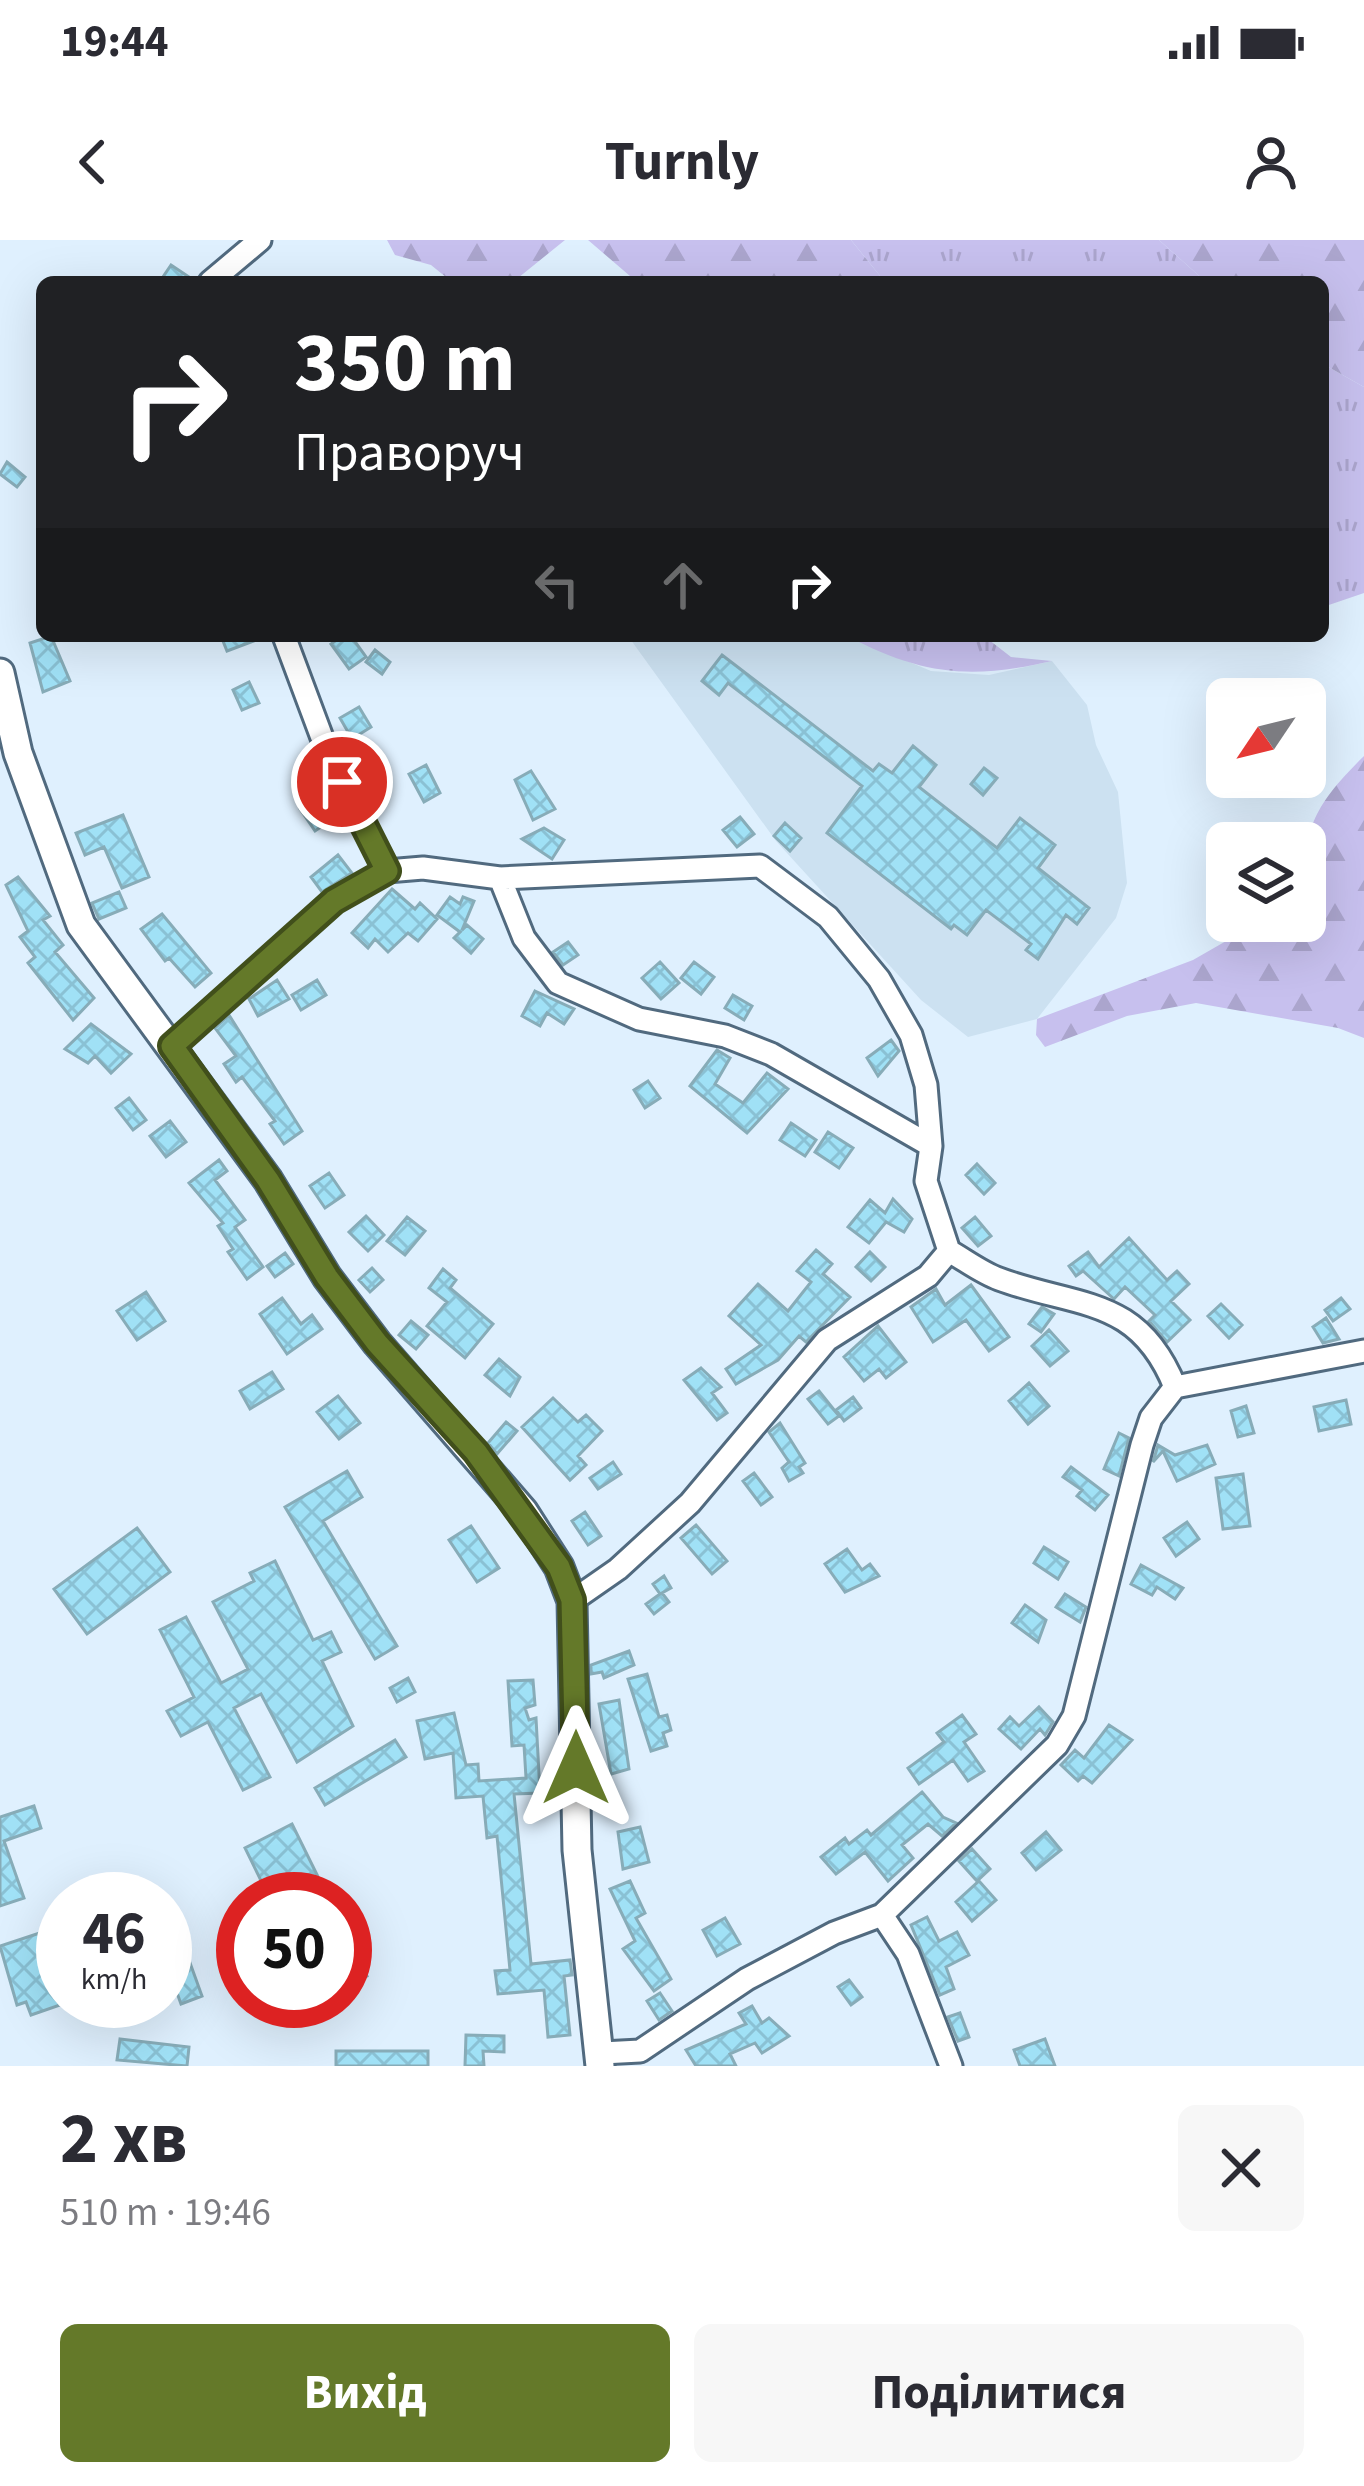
<!DOCTYPE html>
<html lang="uk">
<head>
<meta charset="utf-8">
<style>
  :root { --surface:#fff; --page:#f7f7f7; --text:#2b2b33; --muted:#7c7c81; --accent:#647929 }
  body { margin:0; font-family:"Source Sans 3",sans-serif; background:var(--page); color:var(--text); height:100vh; display:flex; flex-direction:column; font-size:45px; white-space:nowrap }
  * { box-sizing:border-box; margin:0 }
  p { font-size:39px; color:var(--muted) }
  .icon { flex:none; width:66px; height:66px; fill:none; stroke:currentColor; stroke-width:2; stroke-linecap:round; stroke-linejoin:round }
  .map { position:relative; height:1826px; overflow:hidden }
  .sheet { display:flex; flex-direction:column; background:var(--surface); flex:1 }
  .sheet>* { flex:none }
  .guide { position:absolute; left:36px; top:36px; width:1293px; height:366px; border-radius:18px; box-shadow:0 12px 48px #0002; background:#202124; color:#fff; overflow:hidden }
  .needle { width:78px; rotate:235deg }
  .controls { position:absolute; left:1206px; top:438px; display:grid; gap:24px }
  .controls a { display:grid; place-items:center; width:120px; height:120px; border-radius:18px; background:var(--surface); box-shadow:0 12px 48px #0002; font-size:60px }
  .speed { position:absolute; left:36px; top:1632px; display:flex; gap:24px; font-size:60px; font-weight:700; text-align:center }
  .speed>* { display:grid; place-content:center; width:156px; height:156px; border-radius:50%; background:var(--surface); box-shadow:0 12px 48px #0002; line-height:1 }
  .speed small { font-size:30px; font-weight:400 }
  .speed .limit { border:18px solid #d22; background:#fff; color:#111 }
  .pin { position:absolute; display:grid; place-items:center; width:102px; height:102px; color:#fff; margin:-51px; border:6px solid #fff; border-radius:50%; box-shadow:0 3px 12px #0007 }
  .me { position:absolute; width:132px; margin:-66px; rotate:0deg; stroke-linejoin:round; filter:drop-shadow(0 0 9px #0008) }
  .turn { display:flex; align-items:center; gap:42px; height:252px; padding:0 60px; font-size:54px }
  .turn .icon { width:156px; height:156px; stroke-width:2.5 }
  .turn b { display:block; font-size:84px; line-height:102px }
  .lanes { display:flex; align-items:center; height:114px; padding:0 60px; background:#0003; justify-content:center; gap:60px; direction:ltr }
  .lanes .off { opacity:.35 }
  .round { display:grid; place-items:center; flex:none; width:126px; height:126px; border-radius:18px; background:var(--page) }
  .summary { display:flex; align-items:center; justify-content:space-between; height:204px; padding:0 60px }
  h1 { font-size:72px; font-weight:700; line-height:90px }
  .action { display:flex; gap:24px; margin-top:auto; padding:24px 60px }
  .action a { flex:1; height:138px; border-radius:18px; background:var(--accent); color:#fff; font-size:48px; font-weight:700; line-height:138px; text-align:center }
  .action a+a { background:var(--page); color:var(--text) }
  .status { display:flex; justify-content:space-between; align-items:center; height:84px; padding:0 60px; background:var(--surface); direction:ltr }
  .status svg { height:33px; fill:currentColor }
  header { display:flex; justify-content:space-between; align-items:center; height:156px; padding:0 60px; background:var(--surface); font-size:54px; font-weight:700 }
  .map>svg:first-child { display:block }
</style>
</head>
<body>
<div class="status"><b>19:44</b><svg viewBox="0 0 49 12"><path d="M0 12V9h3v3zM5 12V6h3v6zM10 12V3h3v9zM15 12V0h3v12zM26 1h20v11H26zM47 4h2v5h-2z"/></svg></div>
<header><svg class="icon" aria-label="back" viewBox="0 0 24 24"><path d="M15 5l-7 7 7 7"/></svg>Turnly<svg class="icon" aria-label="person" viewBox="0 0 24 24"><circle cx="12" cy="8" r="4"/><path d="M4 21q1-7 8-7t8 7"/></svg></header>
<div class="map">
<svg width="1364" height="1826" viewBox="0 0 1364 1826">
  <defs>
    <pattern id="grass-tufts" width="24" height="20" patternUnits="userSpaceOnUse" patternTransform="scale(3)"><rect width="24" height="20" fill="#c7c0ee"/><path d="M3 7l-1-3M5 7V3M7 7l1-3M15 17l-1-3M17 17v-4M19 17l1-3" fill="none" stroke="#aba5cd"/></pattern>
    <pattern id="forest-firs" width="22" height="20" patternUnits="userSpaceOnUse" patternTransform="scale(3)"><rect width="22" height="20" fill="#c7c0ee"/><path d="M5 1l3.5 6h-7zM16 11l3.5 6h-7z" fill="#aba5cd"/></pattern>
    <pattern id="building-cross-hatch" width="8" height="8" patternUnits="userSpaceOnUse" patternTransform="scale(3)"><rect width="8" height="8" fill="#a0e1f6"/><path d="M0 0l8 8M0 8l8-8" fill="none" stroke="#8ac1d4"/></pattern>
  </defs>
  <rect width="100%" height="100%" fill="#dff0fe"/>
  <path fill="#cce1f1" d="M628,396H847L931,431L989,435L1052,421L1087,465L1096,505L1118,552L1127,643L1116,678L1037,779L968,797L921,760L776,601Z"/>
  <path fill="url(#grass-tufts)" d="M851,0H1159L1206,42H885Z
    M1323,124L1364,147V353L1323,367Z
    M847,396H984L1011,417L1052,421C970,440 922,435 847,396Z"/>
  <path fill="url(#forest-firs)" d="M387,0H565L513,42H452L431,25L395,15Z
    M588,0H851L885,42H637Z
    M1159,0H1364V147L1323,124V42H1206Z
    M1364,516V798L1338,788L1196,763L1127,776L1045,807L1036,795L1037,779L1193,720L1261,681H1305C1305,596 1301,578 1364,516Z"/>
  <path fill="url(#building-cross-hatch)" stroke="#87acb8" stroke-width="3" d="M171,25L195,41V42L163,37Z
    M7,222L25,237L17,247L0,234Z
    M51,396L70,441L43,452L30,403Z
    M221,396H264V397L227,411Z
    M342,396H351L366,417L349,429L331,404Z
    M375,410L390,422L382,434L366,422Z
    M722,415L873,531L879,524L892,533L913,506L936,525L919,547L997,608L1020,578L1055,605L1038,628L1089,668L1077,684L1066,675L1038,719L1026,710L1031,704L986,670L967,695L954,685L951,689L827,593L862,546L728,443L719,455L702,441Z
    M249,442L259,463L242,470L233,450Z
    M359,467L371,487L352,499L340,478Z
    M426,525L440,553L424,562L409,534Z
    M984,528L997,538L983,555L971,544Z
    M531,531L555,569L533,580L515,540Z
    M313,560L328,582L315,591L300,569Z
    M123,575L149,637L122,648L104,607L85,615L76,593Z
    M740,577L754,594L737,607L723,590Z
    M785,583L801,598L790,611L774,596Z
    M544,588L564,600L552,619L522,599Z
    M338,615L352,633L322,652L311,637Z
    M18,637L50,676L43,680L63,705L55,712L94,758L73,780L28,723L35,717L20,697L28,691L6,645Z
    M392,649L415,669L420,663L437,679L418,701L408,693L388,712L375,699L368,708L352,693Z
    M119,652L126,668L99,679L92,663Z
    M450,657L460,664L463,657L474,661L462,690L467,685L483,699L471,713L454,698L460,692L437,675Z
    M162,674L211,733L195,747L169,718L165,721L141,689Z
    M568,702L578,715L563,725L553,712Z
    M660,722L679,743L661,759L642,738Z
    M694,722L714,737L701,754L681,738Z
    M277,740L289,759L258,776L249,759Z
    M317,740L326,755L301,770L292,755Z
    M535,751L574,769L564,784L547,773L540,786L522,776Z
    M733,755L752,766L744,780L725,768Z
    M229,775L302,891L284,904L270,884L275,881L242,837L236,842L224,824L236,816L215,788Z
    M91,784L131,814L111,833L95,816L88,823L65,809Z
    M891,800L899,811L878,836L867,818Z
    M717,810L730,818L715,844L743,863L767,833L788,849L747,893L690,846Z
    M648,841L660,858L645,868L634,850Z
    M129,858L146,880L133,890L116,868Z
    M170,881L186,902L166,917L150,896Z
    M791,883L816,900L805,916L780,900Z
    M828,892L853,908L839,928L815,912Z
    M219,920L227,931L215,940L245,980L235,987L263,1027L247,1039L228,1012L233,1009L218,986L223,983L189,943Z
    M977,924L995,943L984,954L966,935Z
    M329,933L344,955L325,968L310,946Z
    M893,959L912,979L904,992L886,982L869,1003L848,987L870,960L885,973Z
    M366,976L384,995L368,1011L349,992Z
    M407,977L425,991L405,1015L387,1001Z
    M975,977L991,996L978,1006L962,988Z
    M1129,998L1167,1040L1177,1031L1189,1044L1171,1061L1190,1080L1167,1102L1149,1081L1155,1075L1125,1047L1114,1059L1083,1031L1076,1036L1069,1026L1088,1012L1099,1027Z
    M816,1010L832,1024L823,1034L850,1057L806,1102L799,1096L778,1120L736,1144L726,1129L761,1105L729,1076L758,1044L788,1071L811,1042L797,1031Z
    M870,1012L885,1027L871,1041L856,1027Z
    M285,1013L293,1024L275,1037L267,1026Z
    M372,1028L383,1040L370,1052L359,1040Z
    M443,1029L456,1040L450,1048L493,1084L465,1118L427,1086L447,1062L429,1048Z
    M971,1045L1009,1097L989,1111L966,1080L933,1102L911,1067L936,1049L945,1065Z
    M146,1052L165,1081L137,1100L117,1071Z
    M282,1058L301,1084L312,1075L322,1089L287,1114L260,1074Z
    M1341,1058L1350,1069L1333,1081L1325,1070Z
    M1221,1064L1242,1085L1229,1098L1208,1076Z
    M1042,1067L1054,1074L1041,1092L1029,1084Z
    M1326,1078L1339,1099L1323,1103L1313,1087Z
    M411,1081L428,1095L416,1109L399,1095Z
    M878,1086L906,1122L886,1138L879,1129L864,1141L844,1117Z
    M1049,1090L1068,1111L1050,1126L1032,1106Z
    M499,1119L520,1137L510,1156L485,1135Z
    M701,1128L721,1147L712,1153L727,1173L717,1180L684,1140Z
    M272,1132L283,1149L250,1169L240,1151Z
    M1029,1143L1049,1166L1028,1184L1009,1161Z
    M819,1151L839,1176L828,1184L808,1159Z
    M338,1156L360,1183L339,1199L317,1172Z
    M853,1157L861,1168L844,1181L836,1170Z
    M553,1158L578,1182L586,1175L602,1191L578,1216L586,1225L570,1240L522,1187Z
    M1346,1160L1351,1184L1319,1191L1314,1167Z
    M1246,1166L1254,1193L1238,1197L1231,1171Z
    M506,1182L517,1191L497,1214L488,1203Z
    M780,1183L805,1223L799,1227L803,1233L789,1241L782,1228L789,1222L769,1192Z
    M1119,1193L1129,1198L1119,1236L1104,1229Z
    M1158,1205L1175,1215L1207,1205L1215,1224L1177,1241L1163,1211L1153,1222Z
    M613,1222L621,1234L598,1249L590,1238Z
    M1071,1227L1108,1255L1095,1270L1077,1256L1082,1250L1063,1237Z
    M347,1231L362,1257L323,1281L397,1406L375,1419L285,1267Z
    M754,1233L772,1257L761,1265L743,1241Z
    M1243,1234L1250,1286L1223,1289L1216,1238Z
    M585,1272L601,1296L588,1305L572,1281Z
    M1187,1282L1199,1299L1176,1316L1164,1298Z
    M696,1285L727,1321L712,1334L681,1298Z
    M471,1286L499,1328L477,1342L449,1300Z
    M137,1288L170,1332L87,1394L54,1349Z
    M1044,1307L1068,1322L1058,1339L1034,1323Z
    M847,1309L862,1330L870,1324L879,1336L845,1352L825,1324Z
    M275,1321L313,1400L331,1392L341,1412L322,1421L353,1486L297,1522L261,1454L234,1468L270,1537L243,1550L208,1482L181,1496L167,1471L194,1457L160,1390L186,1377L221,1443L248,1429L213,1362L254,1341L250,1333Z
    M1141,1325L1183,1348L1175,1359L1157,1347L1152,1355L1131,1344Z
    M664,1336L671,1348L662,1353L669,1362L654,1374L646,1364L660,1354L653,1344Z
    M1065,1354L1086,1367L1080,1382L1056,1367Z
    M1025,1365L1046,1380L1038,1402L1012,1383Z
    M629,1411L634,1425L604,1438L602,1432L591,1434V1425Z
    M647,1434L659,1477L667,1475L671,1490L663,1493L667,1506L651,1511L628,1439Z
    M408,1438L415,1452L397,1462L390,1448Z
    M533,1440L535,1465L525,1468L529,1480L536,1478L540,1553L514,1554L531,1724L570,1720L572,1735L564,1736L570,1795L548,1797L544,1750L498,1754L495,1731L510,1730L497,1596L487,1598L483,1556L456,1558L453,1513L425,1519L417,1481L454,1473L466,1525L478,1524L479,1541L526,1538L524,1505L512,1506L508,1441Z
    M619,1460L629,1529L611,1534L599,1464Z
    M1039,1467L1053,1482L1045,1495L1040,1489L1021,1509L999,1489L1010,1477L1019,1486Z
    M962,1475L976,1494L964,1502L984,1531L968,1541L953,1520L919,1544L908,1528L944,1502L937,1493Z
    M1109,1485L1132,1500L1092,1543L1083,1536L1078,1541L1061,1525L1075,1510L1084,1518Z
    M395,1500L406,1517L325,1565L315,1548Z
    M922,1552L943,1577L956,1583L942,1596L928,1584L902,1605L913,1618L888,1641L865,1612L836,1634L821,1617L845,1598L849,1604L867,1590L871,1595Z
    M34,1566L41,1588L4,1601L24,1658L0,1666V1577Z
    M292,1584L329,1659H270L245,1608Z
    M640,1587L649,1622L623,1629L618,1592Z
    M1046,1592L1061,1610L1036,1630L1022,1613Z
    M972,1609L990,1629L977,1641L959,1621Z
    M630,1641L645,1673L636,1678L671,1739L654,1751L623,1709L635,1701L610,1649Z
    M979,1641L996,1660L972,1681L956,1662Z
    M167,1659L202,1756L181,1764L165,1719Z
    M927,1677L939,1701L957,1692L969,1715L946,1727L954,1749L940,1755L911,1685Z
    M725,1678L740,1704L717,1716L703,1690Z
    M52,1689L63,1721V1764L31,1775L26,1762L17,1765L0,1706Z
    M345,1691L367,1736L345,1747Z
    M849,1740L862,1757L851,1765L838,1747Z
    M660,1753L672,1771L659,1780L647,1761Z
    M752,1766L762,1783L769,1778L789,1796L762,1813L755,1803L730,1814L736,1826H696L686,1810L746,1784L739,1773Z
    M960,1773L969,1797L958,1801L948,1777Z
    M466,1795L504,1796V1812L483,1811L484,1826H465Z
    M120,1799L189,1807L187,1826L117,1820Z
    M1045,1799L1055,1826H1020L1014,1810Z
    M336,1811H428V1826H336Z"/>
  <g fill="none" stroke-linecap="round" stroke-linejoin="round">
    <defs>
      <path id="minor" d="M210,42L260,0
        M284,396L324,503L387,631
        M500,638L524,698L558,743L639,779L725,796L771,814L931,906
        M172,806L334,661L387,631L423,628L500,638L760,626L828,677L879,739L911,795L926,845L931,906L926,941L949,1011C965,1020 982,1033 999,1039C1077,1068 1138,1055 1175,1147
        M572,1361L618,1329L690,1263L827,1100L928,1036L949,1011
        M882,1675L908,1714L951,1826
        M602,1813L640,1811L747,1739L834,1693L882,1675L1057,1505L1074,1476L1142,1205L1151,1178L1175,1147L1364,1111"/>
      <path id="major" d="M0,433L18,513L81,685L268,940L327,1037L377,1103L523,1271L559,1327L572,1361L577,1610L600,1826"/>
    </defs>
    <use href="#minor" stroke="#516a7f" stroke-width="27"/>
    <use href="#major" stroke="#516a7f" stroke-width="33"/>
    <use href="#minor" stroke="#fff" stroke-width="21"/>
    <use href="#major" stroke="#fff" stroke-width="27"/>
  </g>
  <g fill="none" stroke-linecap="round" stroke-linejoin="round">
    <defs>
      <path id="route" d="M342,542L387,631L334,661L172,806L268,940L327,1037L377,1103L476,1212L559,1327L572,1360L576,1528"/>
    </defs>
    <use href="#route" stroke="#414f1b" stroke-width="30"/>
    <use href="#route" stroke="#647929" stroke-width="21"/>
  </g>
</svg>
<div class="controls">
<a><svg class="needle" viewBox="-14 -14 28 28"><path d="M0-13l5 13h-10z" fill="#e53935"/><path d="M0 13l5-13h-10z" fill="#7c7c81"/></svg></a>
<a><svg class="icon" aria-label="layers" viewBox="0 0 24 24"><path d="M12 4l9 5-9 5-9-5zM3 14l9 5 9-5"/></svg></a>
</div>
<div class="speed"><div>46<small>km/h</small></div><div class="limit">50</div></div>
<div class="pin" style="left:342px;top:542px;background:#d93025"><svg class="icon" aria-label="arrive" viewBox="0 0 24 24"><path d="M6 21V4h12l-3 4 3 4H6"/></svg></div>
<svg class="me" style="left:576px;top:1528px" viewBox="-20 -20 40 40"><path d="M0-17L14 15 0 8-14 15z" fill="#647929" stroke="#fff" stroke-width="4"/></svg>
<div class="guide">
<div class="turn"><svg class="icon" aria-label="right" viewBox="0 0 24 24"><path d="M7 20v-9h11M14 6l5 5-5 5"/></svg><div><b>350 m</b>Праворуч</div></div>
<div class="lanes"><svg class="icon off" aria-label="left" viewBox="0 0 24 24"><path d="M17 20v-9H6M10 6l-5 5 5 5"/></svg><svg class="icon off" aria-label="ahead" viewBox="0 0 24 24"><path d="M12 20V5M6 11l6-6 6 6"/></svg><svg class="icon" aria-label="right" viewBox="0 0 24 24"><path d="M7 20v-9h11M14 6l5 5-5 5"/></svg></div>
</div>
</div>
<section class="sheet">
<div class="summary"><div><h1>2 хв</h1><p>510 m · 19:46</p></div><a class="round"><svg class="icon" aria-label="close" viewBox="0 0 24 24"><path d="M6 6l12 12M18 6L6 18"/></svg></a></div>
<div class="action"><a>Вихід</a><a>Поділитися</a></div>
</section>
</body>
</html>
